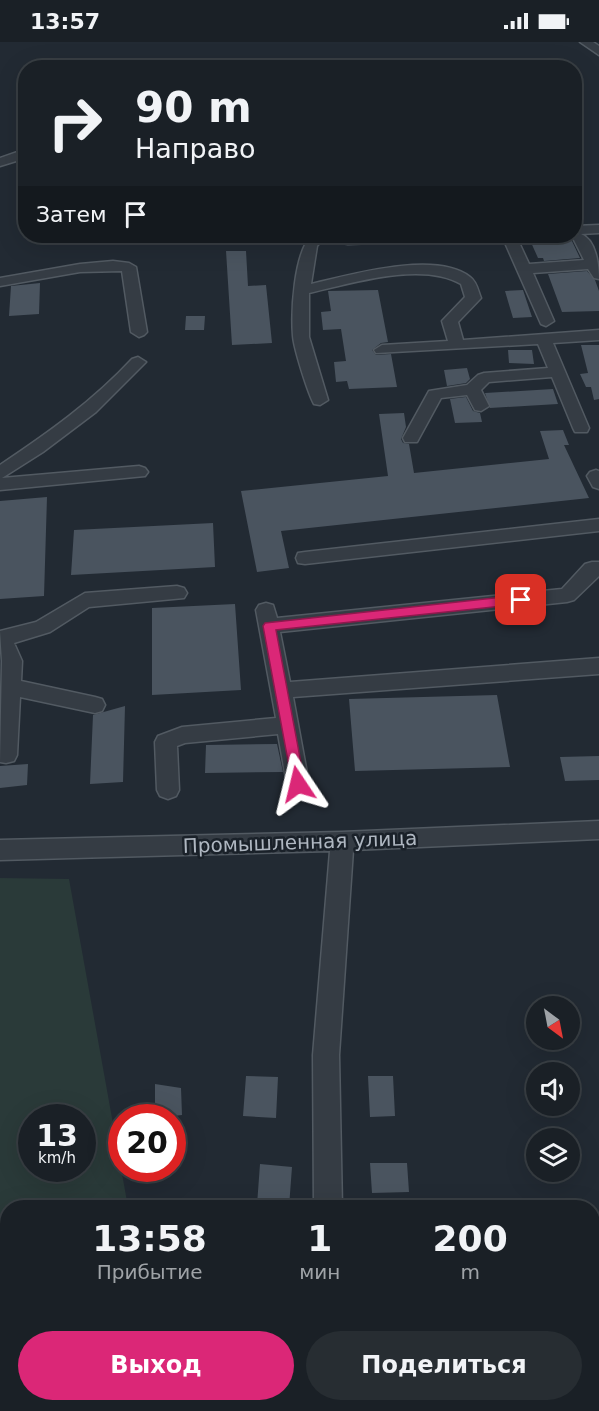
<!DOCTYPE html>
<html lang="ru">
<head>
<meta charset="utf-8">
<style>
  :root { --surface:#1a2026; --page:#272d32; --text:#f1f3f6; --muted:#9fa3a7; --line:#383e43; --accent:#db2777 }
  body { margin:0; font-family:"DejaVu Sans",sans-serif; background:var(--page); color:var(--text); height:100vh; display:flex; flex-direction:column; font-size:22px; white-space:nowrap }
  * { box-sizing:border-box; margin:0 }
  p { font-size:20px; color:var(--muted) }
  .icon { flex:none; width:33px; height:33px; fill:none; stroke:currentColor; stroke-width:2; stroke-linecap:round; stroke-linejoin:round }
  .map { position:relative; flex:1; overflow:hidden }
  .drawer { position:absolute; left:0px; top:1158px; width:600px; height:212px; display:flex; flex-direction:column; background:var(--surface); border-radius:24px 24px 0 0; box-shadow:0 6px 24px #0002,0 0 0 2px var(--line) }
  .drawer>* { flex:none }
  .top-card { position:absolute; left:18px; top:18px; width:564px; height:183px; border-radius:24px; box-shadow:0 6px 24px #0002,0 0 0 2px var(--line); background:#1a2026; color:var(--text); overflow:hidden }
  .needle { width:39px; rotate:148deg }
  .buttons { position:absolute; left:526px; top:954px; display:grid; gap:12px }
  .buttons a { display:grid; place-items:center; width:54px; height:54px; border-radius:50%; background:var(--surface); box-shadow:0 6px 24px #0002,0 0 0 2px var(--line); font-size:30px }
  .speed { position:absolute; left:18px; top:1062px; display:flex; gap:12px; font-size:30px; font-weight:700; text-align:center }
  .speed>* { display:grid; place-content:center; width:78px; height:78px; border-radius:50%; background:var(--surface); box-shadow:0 6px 24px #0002,0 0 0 2px var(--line); line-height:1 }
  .speed small { font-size:15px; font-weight:400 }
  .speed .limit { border:9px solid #d22; background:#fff; color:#111 }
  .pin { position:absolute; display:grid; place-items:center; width:51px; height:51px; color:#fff; margin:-26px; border-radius:12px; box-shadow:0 3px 9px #0006 }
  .me { position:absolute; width:66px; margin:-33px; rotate:350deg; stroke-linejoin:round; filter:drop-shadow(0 0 4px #0008) }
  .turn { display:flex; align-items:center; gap:21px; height:126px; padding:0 18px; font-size:27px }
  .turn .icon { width:78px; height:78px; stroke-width:2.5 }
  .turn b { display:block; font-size:42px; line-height:51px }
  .then { display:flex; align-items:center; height:57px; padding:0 18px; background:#0003; gap:12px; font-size:22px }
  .eta { display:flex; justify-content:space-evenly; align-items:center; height:102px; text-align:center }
  .eta b { font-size:36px; font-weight:700; line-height:42px }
  .action { display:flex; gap:12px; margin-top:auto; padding:12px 18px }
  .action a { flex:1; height:69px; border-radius:36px; background:var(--accent); color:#fff; font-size:24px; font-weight:700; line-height:69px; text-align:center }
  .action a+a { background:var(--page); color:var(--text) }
  .status { display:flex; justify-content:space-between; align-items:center; height:42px; padding:0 30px; background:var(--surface); direction:ltr }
  .status svg { height:16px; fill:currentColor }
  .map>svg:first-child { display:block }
</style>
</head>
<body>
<div class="status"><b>13:57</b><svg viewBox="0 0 49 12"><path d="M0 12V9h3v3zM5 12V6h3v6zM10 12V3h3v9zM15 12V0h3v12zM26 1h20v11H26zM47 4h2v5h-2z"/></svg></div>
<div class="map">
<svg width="599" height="1369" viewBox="0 0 599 1369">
  <rect width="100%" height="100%" fill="#222a33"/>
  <path fill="#2a3a39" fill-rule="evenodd" d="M0,836L69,837L128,1165L8,1166V1362H142L141,1369H0ZM32,1076H82V1126H32Z"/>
  <path fill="#4a545f" d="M572,194L571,197L580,216L544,219L543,216H538L529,196Z
    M226,209H246L248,244L266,243L272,301L232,303Z
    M587,229L595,238L599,249V269L562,270L548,232Z
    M40,241L39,272L9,274L11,244Z
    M378,248L388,300L381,301L372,308L376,313L391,312L397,345L349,347L347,339L336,340L334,320L346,319L341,287L323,288L321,270L331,269L328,249Z
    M523,248L532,275L513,276L505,249Z
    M186,274H205L204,288H185Z
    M581,303H599V357L594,358L591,345H586L580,332L588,331Z
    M508,308H532L534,322L509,321Z
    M467,326L470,337L466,341L447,344L444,328Z
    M553,347L558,362L490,366L485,351Z
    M466,355L473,369L480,371L482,380L455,381L450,357Z
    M404,371L406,385L401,397L403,401L409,402L414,431L549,417L540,389L563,388L569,403H564L589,456L281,489L289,526L257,530L241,449L388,434L379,372Z
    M47,455L44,554L0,557V459Z
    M213,481L215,525L71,533L74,488Z
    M235,562L241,648L152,653V566Z
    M497,653L510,725L355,729L349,657Z
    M125,664L123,740L90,742L93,673Z
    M277,702L283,730L205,731L206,703Z
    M599,714V738L565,739L560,715Z
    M28,722L27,743L0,746V724Z
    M246,1034L278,1035L276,1076L243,1074Z
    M368,1034H393L395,1074L370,1075Z
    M155,1042L181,1046L182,1073L155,1076Z
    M370,1121H407L409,1150L372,1151Z
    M260,1122L292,1125L289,1165L257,1163Z"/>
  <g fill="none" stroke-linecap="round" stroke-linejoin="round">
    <defs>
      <path id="minor" d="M580,0H593L599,4V13Z
        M26,107V116L0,124V116Z
        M599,183V191L581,192C596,198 599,223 599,237L594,236L588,227L533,231L554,279L546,284L541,282L502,194H516L529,222L584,218L573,196L579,192H574V184Z
        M311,194H463L461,197L456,198L348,202L322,198L317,204L311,242C350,233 436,208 470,235C477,240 478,249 481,256L458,280L463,298L599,288V298L553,301L589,386L587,390H575L573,386L552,335L489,340L481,348L489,364L481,369L475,368L467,353L441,356L417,400H405L403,396L429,349L467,343L478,333L484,331L548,326L538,302L376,311L374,308L382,303L448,299L442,279L465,255L461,242C422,219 352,241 309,251V295L328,358L320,363L314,362C308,351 294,307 293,294C291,269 294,212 311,194Z
        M113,219L129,221L136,225L147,290L144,293L139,295L131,290L122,229L80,230L0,244V236L80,222Z
        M138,315L146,320L96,370L43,410L2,436L139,424L145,426L148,430L145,434L0,448V423C48,391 93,359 132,317Z
        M596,428L599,429V447L593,445L587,434L590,430Z
        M599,477V489L305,522L298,521L296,516L298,511L305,510Z
        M592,520H599V534L574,558L567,560L280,590L290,640L599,616V632L293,655L309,742L306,748L298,751L290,748L287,742L278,692L185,701L177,704L179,748L176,754L168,757L160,754L157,748L155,700L158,694L182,685L276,676L256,568L259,563L266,561L273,563L277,576L562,547L585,522Z
        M177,544L184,546L187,551L184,556L89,565L50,590L14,601L22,619L21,639L95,655L102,657L105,663L102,669L95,671L20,655L17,713L14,719L6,721L0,720L2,619L0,589L36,580L85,551Z
        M599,779V797L353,808L339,1013L342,1166H314L313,1013L330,809L0,818V798L342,790Z
        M315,1362H345V1369H315Z"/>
    </defs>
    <use href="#minor" stroke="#525a62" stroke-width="3"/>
    <use href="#minor" fill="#353c44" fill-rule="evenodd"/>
  </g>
  <path fill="#db2777" stroke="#8e194d" stroke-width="1.5" d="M521,553L527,558L521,562L276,588L305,742L303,746H293L263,584L265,581Z"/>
  <g text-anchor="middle" stroke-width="5" stroke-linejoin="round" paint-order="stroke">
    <g font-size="20" fill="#afb7c1" stroke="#1a2129">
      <text transform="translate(300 800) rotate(-2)" y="7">Промышленная улица</text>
    </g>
  </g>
</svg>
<div class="buttons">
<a><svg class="needle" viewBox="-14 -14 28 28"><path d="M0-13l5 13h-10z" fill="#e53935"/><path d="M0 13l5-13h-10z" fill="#9fa3a7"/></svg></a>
<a><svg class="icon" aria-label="sound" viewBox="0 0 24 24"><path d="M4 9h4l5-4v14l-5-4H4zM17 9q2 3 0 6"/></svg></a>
<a><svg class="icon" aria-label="layers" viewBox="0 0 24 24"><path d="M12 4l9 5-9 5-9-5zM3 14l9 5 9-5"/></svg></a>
</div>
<div class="speed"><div>13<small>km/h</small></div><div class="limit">20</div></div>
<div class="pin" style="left:521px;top:558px;background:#d93025"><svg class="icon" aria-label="arrive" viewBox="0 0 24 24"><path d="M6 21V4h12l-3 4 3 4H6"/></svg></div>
<svg class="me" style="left:298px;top:742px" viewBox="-20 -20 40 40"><path d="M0-17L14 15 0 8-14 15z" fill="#db2777" stroke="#fff" stroke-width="4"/></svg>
<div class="top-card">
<div class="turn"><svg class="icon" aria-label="right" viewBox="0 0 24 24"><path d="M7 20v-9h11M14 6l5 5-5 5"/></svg><div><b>90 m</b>Направо</div></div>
<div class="then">Затем<svg class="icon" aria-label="arrive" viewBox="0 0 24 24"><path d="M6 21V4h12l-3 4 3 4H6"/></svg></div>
</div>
<section class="drawer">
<div class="eta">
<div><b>13:58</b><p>Прибытие</p></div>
<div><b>1</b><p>мин</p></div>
<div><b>200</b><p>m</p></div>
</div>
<div class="action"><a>Выход</a><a>Поделиться</a></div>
</section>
</div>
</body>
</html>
